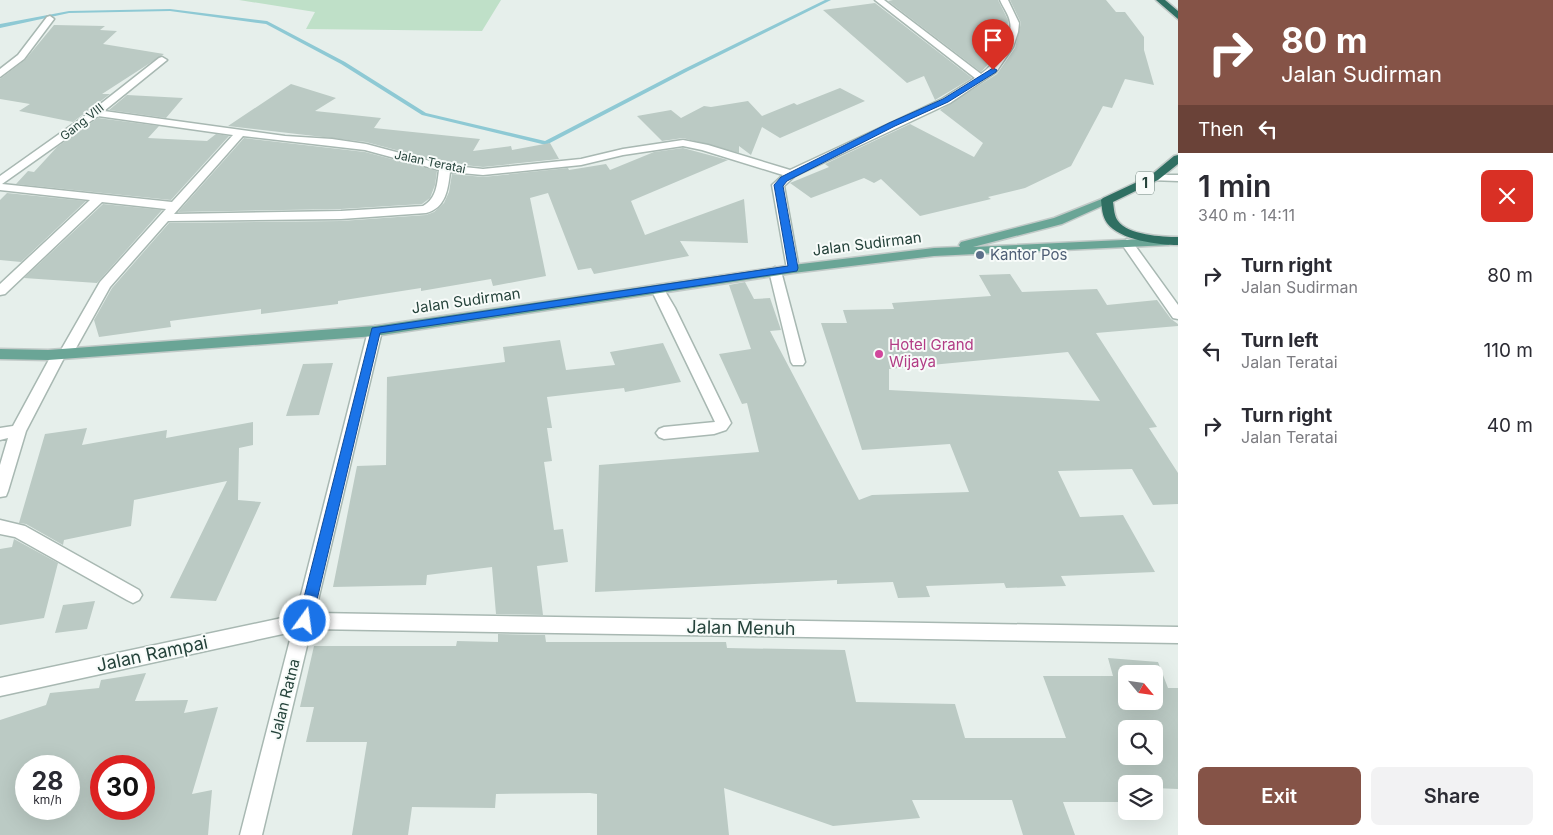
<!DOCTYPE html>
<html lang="en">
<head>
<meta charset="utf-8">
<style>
  :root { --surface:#fff; --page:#f2f2f3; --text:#2b2b33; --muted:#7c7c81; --accent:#855347 }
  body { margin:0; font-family:Inter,sans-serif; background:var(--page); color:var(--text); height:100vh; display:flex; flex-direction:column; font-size:19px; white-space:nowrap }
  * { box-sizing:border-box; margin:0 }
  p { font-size:16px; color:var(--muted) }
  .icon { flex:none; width:28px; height:28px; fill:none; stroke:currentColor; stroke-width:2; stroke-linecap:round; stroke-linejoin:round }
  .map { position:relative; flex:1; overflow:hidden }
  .sheet { display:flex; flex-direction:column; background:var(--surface); width:375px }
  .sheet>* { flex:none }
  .hud { background:#855347; color:#fff; overflow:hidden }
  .needle { width:32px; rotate:119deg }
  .tools { position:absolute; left:1118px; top:665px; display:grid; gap:10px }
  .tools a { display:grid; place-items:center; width:45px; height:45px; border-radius:8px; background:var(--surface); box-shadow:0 5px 20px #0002; font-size:25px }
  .speed { position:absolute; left:15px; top:755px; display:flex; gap:10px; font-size:25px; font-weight:700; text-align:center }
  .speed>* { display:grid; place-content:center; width:65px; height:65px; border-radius:50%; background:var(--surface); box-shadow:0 5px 20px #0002; line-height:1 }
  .speed small { font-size:12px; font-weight:400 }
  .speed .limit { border:8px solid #d22; background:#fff; color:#111 }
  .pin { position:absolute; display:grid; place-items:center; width:42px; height:42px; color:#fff; margin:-51px -21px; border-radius:50% 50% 50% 0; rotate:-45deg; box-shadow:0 0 5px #0007 }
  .pin .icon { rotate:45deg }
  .me { position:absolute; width:55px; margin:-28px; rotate:14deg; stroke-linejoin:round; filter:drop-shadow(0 0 4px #0008) }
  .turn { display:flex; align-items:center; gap:18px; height:105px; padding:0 20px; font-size:22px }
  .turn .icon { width:65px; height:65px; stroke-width:2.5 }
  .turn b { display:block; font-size:35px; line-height:42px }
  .then { display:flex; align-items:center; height:48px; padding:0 20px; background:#0003; gap:10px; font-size:19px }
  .round { display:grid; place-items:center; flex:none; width:52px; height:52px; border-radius:8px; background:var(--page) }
  .overview { display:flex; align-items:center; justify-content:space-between; height:85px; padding:0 20px }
  h1 { font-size:30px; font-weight:600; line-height:38px }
  .button { display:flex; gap:10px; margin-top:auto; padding:10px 20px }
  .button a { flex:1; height:58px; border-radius:8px; background:var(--accent); color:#fff; font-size:20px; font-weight:600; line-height:58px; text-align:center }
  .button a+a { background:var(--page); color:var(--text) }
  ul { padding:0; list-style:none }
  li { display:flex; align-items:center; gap:15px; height:75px; padding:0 20px }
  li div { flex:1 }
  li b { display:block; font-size:19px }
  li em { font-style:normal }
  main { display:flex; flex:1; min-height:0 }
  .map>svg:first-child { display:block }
</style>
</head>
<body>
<main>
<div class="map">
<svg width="1178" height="835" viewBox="0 0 1178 835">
  <rect width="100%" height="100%" fill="#e6efeb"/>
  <path fill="#bfe0c8" d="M239,0H501L482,31L306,29L315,12Z"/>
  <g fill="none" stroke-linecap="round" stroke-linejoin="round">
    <path fill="#8ec9d4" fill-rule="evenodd" d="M825,0H831L688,71L546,145L422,115L341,64L266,24L170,11L69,13L0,28V24L69,11L170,9L267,21L345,62L426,113L545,141L684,69Z"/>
  </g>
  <path fill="#bbcac4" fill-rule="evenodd" d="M893,0H998L1008,20L1007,35L995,57L981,72L888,1Z
    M1010,0H1106L1116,12H1125L1144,37V50L1154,85L1125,79L1112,108L1103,106L1071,166L1025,188L988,197L991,199L920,216L881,179L874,183L864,178L811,198L790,183L829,167L825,164L910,124L974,157L983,143L940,110L997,74L1015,48L1021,23Z
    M875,3L972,78L935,100L924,76L907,83L823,10Z
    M54,25L105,26L100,30L117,31L103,44L164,54L102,94H110L73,122L19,111L30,104L0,99V79L25,60Z
    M291,84L336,98L315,111L381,118L374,128L480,139L473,151L511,146L512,150L550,143L559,159L483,167L445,163L366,142L228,126Z
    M840,88L865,101L780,138L762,127L751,155L739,146V153L683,138L662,141L637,116L671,110L681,118L704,106L711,107L748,101L762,116L794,103L797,105Z
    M127,95L183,98L166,118L109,110Z
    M98,118L159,126L148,138L207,141L216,134L229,136L171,200L16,184L28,171L34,172L57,147Z
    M244,138L365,152L437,171L435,185L430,198L422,204L341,209L178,212Z
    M683,148L728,160L631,201L645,235L744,199L748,243L680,241L689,256L594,274L591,268L578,270L548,193L530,198L546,276L493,286L491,279L421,291V288L338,301V304L261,314V309L170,321L171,327L99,337L94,320L112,288L169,223L341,221L426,215L434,212L444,203L449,192L452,174L483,177L568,168L569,170L606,164L610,170L654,152Z
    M7,193L86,201L21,262L0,260V200Z
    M103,204L162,210L97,283L24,278Z
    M1010,274L1022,292L1097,289L1107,305L1157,300L1171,319L1178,324V326L1096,333L1157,427L1149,428L1178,473V504L1153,505L1132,469L1058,471L1080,517L1123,515L1155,572L1061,576L1066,586L1006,588L1004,583L926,586L930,597L898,598L893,582L837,584V580L595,592L599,465L759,452L747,403L742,404L719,354L751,349L729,285L745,282L754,299L770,298L781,330L770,331L859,500L872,495L969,492L950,444L862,450L821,323H847L843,310L894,309L892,303L991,296L979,275ZM1068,352L1100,401L889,390V369Z
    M560,340L566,370L615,365L610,352L663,343L681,382L625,392L624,388L547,397L552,428H547L552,461L544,462L554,530L563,529L568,562L537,566L543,615L496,614L492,567L427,575L426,585L333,587L357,466L386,465L387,377L505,362L503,347Z
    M333,363L319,415L286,416L303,364Z
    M253,422V445L239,448L238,500L261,502L216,601L170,598L227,481L134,500L131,526L64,540L63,545L26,524L19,523L45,434L87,428L82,445L167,430L166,438Z
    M14,539L58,563L44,618L0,625V549L12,547Z
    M95,601L87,629L55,633L63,605Z
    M498,634L545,635L546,642H726L727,648L845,650L856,702L955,704L965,738H1066L1043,676H1113L1108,658L1158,662L1168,688H1178V789L1154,788V784H1126V802H1063L1075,835H1023L1012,800H912L920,818L833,826L724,788L729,835H597V794L590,793L496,794L495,808L412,807L408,835H352L367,742H306L314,707H300L314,646H456L457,641L498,642ZM1126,674H1154V701H1126ZM1126,729H1154V756H1126Z
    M146,673L135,701L188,700L184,713L218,707L192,794L212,790L208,835H0V720L46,705L50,693L99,688L101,680ZM26,766H69V809H26ZM101,766H144V809H101Z"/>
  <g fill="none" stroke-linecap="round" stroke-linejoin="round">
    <defs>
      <path id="minor" d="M875,0H884L981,74C993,66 1014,38 1010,22C1009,15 1003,7 1000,0H1008L1019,23L1018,32L1013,47L996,72L950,103L795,176L784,186L799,269L797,272H789L787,269L772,185L783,175L702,150L683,146L623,155L581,165L483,175L450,172C448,189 446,208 426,213L341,219L168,221L110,287L71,357L64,358L26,431L8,491L6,496L0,497V465L8,438L0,440V428L13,426L52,354L54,351L61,350L100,282L166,209L102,202L5,294L0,295V284L90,200L0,190V176L89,113L159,58L162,57L167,60L104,111L285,136L332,139L366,144L445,165L483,169L581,159L623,149L683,140L708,145L790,170L942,99L975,78ZM98,116L233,135L172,202L2,184ZM243,136L365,150L439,170C437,184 437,198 423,206L341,211L174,214Z
        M50,16L54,19L24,59L0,77V69L18,55L47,17Z
        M1154,175H1178V181L1150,180L1148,178L1150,176Z
        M1127,239L1131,240L1178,305V319L1173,318L1121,243Z
        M775,267L781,271L805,362L803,365H793L791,362L769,271Z
        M657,285L662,286L675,308L731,423L726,430L714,434L664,439L659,437L656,433L659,429L664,427L715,422L651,289Z
        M375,326L380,328L382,331L315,613L1178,627V643L311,629L262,835H240L292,632L0,696V678L296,615L368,331L370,328Z
        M0,520L25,526L139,590L142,595L139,600L133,603L127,600L15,537L0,534Z"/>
      <path id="major" d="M1107,197L1111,198L1113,200L1111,202L1062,224L973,247L1165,238L1171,242L1169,245L934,256L793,273L375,336L48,360L0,359V349L48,350L375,326L793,265L934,248L960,247L959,245L961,242L1054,218Z"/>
      <path id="highway" d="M1156,0H1165L1178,11V19Z
        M1178,155V164L1158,180L1113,202C1114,208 1114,216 1118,221C1128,235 1162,237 1178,237V245C1159,245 1119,240 1107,223C1102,216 1102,208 1101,200L1103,198L1150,176L1174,156Z"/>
    </defs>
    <use href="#minor" stroke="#a8b8b2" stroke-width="3"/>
    <use href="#major" stroke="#c2cac8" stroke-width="3"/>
    <use href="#highway" stroke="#c2cac8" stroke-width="3"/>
    <use href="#minor" fill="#fff" fill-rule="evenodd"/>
    <use href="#major" fill="#6aa596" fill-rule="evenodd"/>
    <use href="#highway" fill="#2f6f62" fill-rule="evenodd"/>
  </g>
  <path fill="#1a73e8" stroke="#114b97" d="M993,68L997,70L996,72L948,102L895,126L787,181L783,186L798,268L797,271L380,333L312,621L310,625L305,627L300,625L298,621L372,328L788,266L774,185L781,177L889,123L943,99Z"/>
  <circle fill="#5c6f8a" stroke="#f7fbf9" stroke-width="2" cx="980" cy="255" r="5"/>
  <circle fill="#d1479c" stroke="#f7fbf9" stroke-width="2" cx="879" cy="354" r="5"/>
  <g text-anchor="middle" stroke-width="4" stroke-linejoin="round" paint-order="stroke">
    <g font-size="12" fill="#24423a" stroke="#f7fbf9">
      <text transform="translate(82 122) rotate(-38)" y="4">Gang VIII</text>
      <text transform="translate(430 162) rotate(12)" y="4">Jalan Teratai</text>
    </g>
    <rect fill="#f7fbf9" stroke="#637a73" stroke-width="1" x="1136" y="171.5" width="18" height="23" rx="4"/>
    <g font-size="14" font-weight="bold" fill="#24423a">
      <text x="1145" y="188">1</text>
    </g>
    <g font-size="15" fill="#24423a" stroke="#f7fbf9">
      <text transform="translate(867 244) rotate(-7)" y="5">Jalan Sudirman</text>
      <text transform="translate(466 301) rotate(-8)" y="5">Jalan Sudirman</text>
      <text transform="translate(285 699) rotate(-76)" y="5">Jalan Ratna</text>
    </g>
    <g font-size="15" fill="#4e5e75" stroke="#f7fbf9" text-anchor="start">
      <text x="990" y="260">Kantor Pos</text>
    </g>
    <g font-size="15" fill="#b23c85" stroke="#f7fbf9" text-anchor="start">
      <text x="889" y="350">Hotel Grand<tspan x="889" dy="17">Wijaya</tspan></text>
    </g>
    <g font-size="18" fill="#24423a" stroke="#f7fbf9">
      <text transform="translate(741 628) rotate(1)" y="6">Jalan Menuh</text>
      <text transform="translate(152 654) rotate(-12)" y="6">Jalan Rampai</text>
    </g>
  </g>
</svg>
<div class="tools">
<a><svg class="needle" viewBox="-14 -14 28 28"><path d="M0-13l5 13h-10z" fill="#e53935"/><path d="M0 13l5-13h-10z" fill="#7c7c81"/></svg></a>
<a><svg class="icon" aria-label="search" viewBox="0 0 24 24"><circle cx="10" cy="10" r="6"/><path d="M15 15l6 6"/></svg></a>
<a><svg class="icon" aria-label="layers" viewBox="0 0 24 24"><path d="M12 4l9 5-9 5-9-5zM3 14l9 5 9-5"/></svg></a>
</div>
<div class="speed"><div>28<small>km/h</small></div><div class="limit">30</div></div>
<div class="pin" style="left:993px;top:70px;background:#d93025"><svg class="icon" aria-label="arrive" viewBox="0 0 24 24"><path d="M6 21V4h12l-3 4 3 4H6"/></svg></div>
<svg class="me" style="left:305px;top:621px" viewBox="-20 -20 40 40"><circle r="17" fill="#1a73e8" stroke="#fff" stroke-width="3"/><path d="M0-11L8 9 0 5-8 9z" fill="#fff"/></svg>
</div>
<section class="sheet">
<div class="hud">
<div class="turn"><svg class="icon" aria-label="right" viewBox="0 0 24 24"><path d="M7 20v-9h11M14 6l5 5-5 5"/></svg><div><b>80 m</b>Jalan Sudirman</div></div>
<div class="then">Then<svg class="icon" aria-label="left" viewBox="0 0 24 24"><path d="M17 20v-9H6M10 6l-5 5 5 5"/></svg></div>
</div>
<div class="overview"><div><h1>1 min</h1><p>340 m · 14:11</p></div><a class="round" style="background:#d93025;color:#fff"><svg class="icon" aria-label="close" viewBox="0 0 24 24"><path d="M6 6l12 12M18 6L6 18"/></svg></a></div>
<ul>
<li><svg class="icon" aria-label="right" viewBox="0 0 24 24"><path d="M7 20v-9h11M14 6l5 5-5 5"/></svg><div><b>Turn right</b><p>Jalan Sudirman</p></div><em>80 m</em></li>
<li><svg class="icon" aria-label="left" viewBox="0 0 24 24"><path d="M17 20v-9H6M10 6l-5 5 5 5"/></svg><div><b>Turn left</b><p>Jalan Teratai</p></div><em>110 m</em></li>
<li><svg class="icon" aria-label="right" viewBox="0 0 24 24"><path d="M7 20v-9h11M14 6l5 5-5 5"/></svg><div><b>Turn right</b><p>Jalan Teratai</p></div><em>40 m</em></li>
</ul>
<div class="button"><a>Exit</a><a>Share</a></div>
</section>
</main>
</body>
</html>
